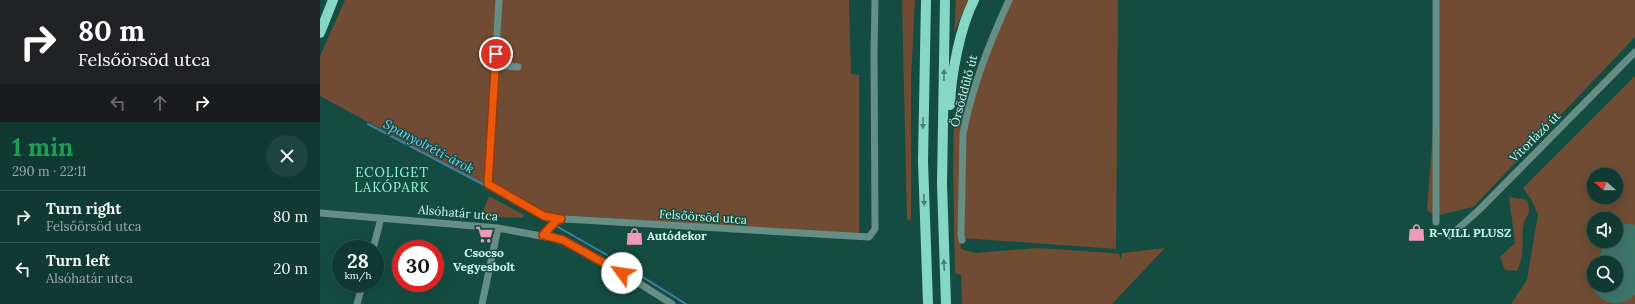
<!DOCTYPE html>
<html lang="en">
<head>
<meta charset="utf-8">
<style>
  :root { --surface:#0f3931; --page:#1d443d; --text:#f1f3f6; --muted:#9bacab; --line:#2f534d }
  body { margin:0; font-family:Lora,serif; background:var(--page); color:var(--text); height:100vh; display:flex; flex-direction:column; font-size:15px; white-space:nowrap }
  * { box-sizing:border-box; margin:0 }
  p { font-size:13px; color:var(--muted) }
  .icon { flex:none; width:22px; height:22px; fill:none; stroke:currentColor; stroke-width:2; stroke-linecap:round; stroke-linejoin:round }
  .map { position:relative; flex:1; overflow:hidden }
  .panel { display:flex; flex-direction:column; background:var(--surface); width:320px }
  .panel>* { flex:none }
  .top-card { background:#202124; color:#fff; overflow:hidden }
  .needle { width:26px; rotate:290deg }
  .fabs { position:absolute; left:1267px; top:168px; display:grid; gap:8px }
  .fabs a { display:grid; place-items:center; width:36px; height:36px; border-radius:50%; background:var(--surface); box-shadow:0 4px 16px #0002,0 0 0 1px var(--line); font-size:20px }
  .speed { position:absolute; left:12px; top:240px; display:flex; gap:8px; font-size:20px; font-weight:700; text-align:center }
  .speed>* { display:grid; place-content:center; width:52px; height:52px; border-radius:50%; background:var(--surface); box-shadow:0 4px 16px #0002,0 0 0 1px var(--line); line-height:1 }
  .speed small { font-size:10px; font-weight:400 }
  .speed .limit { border:6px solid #d22; background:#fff; color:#111 }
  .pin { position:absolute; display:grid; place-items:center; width:34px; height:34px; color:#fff; margin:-17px; border:2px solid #fff; border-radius:50%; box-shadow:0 1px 4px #0007 }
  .me { position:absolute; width:44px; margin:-22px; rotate:301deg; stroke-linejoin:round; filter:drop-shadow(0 0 3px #0008) }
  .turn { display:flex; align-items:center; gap:14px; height:84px; padding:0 12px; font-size:18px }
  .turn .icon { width:52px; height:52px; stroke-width:2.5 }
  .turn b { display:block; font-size:28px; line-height:34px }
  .lanes { display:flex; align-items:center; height:38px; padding:0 12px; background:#0003; justify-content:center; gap:20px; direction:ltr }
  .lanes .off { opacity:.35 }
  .round { display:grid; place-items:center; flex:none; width:42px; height:42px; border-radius:21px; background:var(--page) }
  .headline { display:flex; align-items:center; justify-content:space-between; height:68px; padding:0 12px }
  h1 { font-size:24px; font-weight:700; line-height:30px; color:#1e9e55 }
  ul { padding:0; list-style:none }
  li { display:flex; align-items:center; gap:12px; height:52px; padding:0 12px; border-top:1px solid var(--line) }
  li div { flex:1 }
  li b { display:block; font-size:15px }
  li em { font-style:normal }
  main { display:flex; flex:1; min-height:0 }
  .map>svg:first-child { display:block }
</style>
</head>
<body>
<main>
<section class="panel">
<div class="top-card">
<div class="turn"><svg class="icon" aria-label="right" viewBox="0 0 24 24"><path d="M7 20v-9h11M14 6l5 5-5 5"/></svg><div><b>80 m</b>Felsőörsöd utca</div></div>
<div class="lanes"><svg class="icon off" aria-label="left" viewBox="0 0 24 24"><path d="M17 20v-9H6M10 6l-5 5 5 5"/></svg><svg class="icon off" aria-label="ahead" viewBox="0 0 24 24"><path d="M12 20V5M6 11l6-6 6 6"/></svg><svg class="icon" aria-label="right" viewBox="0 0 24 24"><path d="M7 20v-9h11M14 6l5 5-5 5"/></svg></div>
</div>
<div class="headline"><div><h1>1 min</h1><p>290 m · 22:11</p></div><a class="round"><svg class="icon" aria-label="close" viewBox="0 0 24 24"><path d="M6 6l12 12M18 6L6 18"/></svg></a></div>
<ul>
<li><svg class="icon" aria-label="right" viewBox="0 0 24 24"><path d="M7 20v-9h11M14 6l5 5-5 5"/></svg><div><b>Turn right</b><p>Felsőörsöd utca</p></div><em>80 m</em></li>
<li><svg class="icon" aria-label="left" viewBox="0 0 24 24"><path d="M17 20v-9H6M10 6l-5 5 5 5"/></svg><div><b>Turn left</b><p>Alsóhatár utca</p></div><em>20 m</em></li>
</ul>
</section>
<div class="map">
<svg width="1315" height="304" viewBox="0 0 1315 304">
  <rect width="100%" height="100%" fill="#144c41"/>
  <path fill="#6f4c33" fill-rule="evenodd" d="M25,0H529L531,74L539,75V235L241,215L231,221L0,96V56Z
    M582,0H595L591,79V219L587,221Z
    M636,0H648L634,33Z
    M692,0H798L796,249L643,238L644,131L657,78Z
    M1116,0H1315V37L1153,207L1115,216L1107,210L1116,91Z
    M1315,76V304H1191L1207,280L1218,214L1211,199L1203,188ZM1274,175H1296V197H1274ZM1274,219H1296V241H1274ZM1274,263H1296V285H1274Z
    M640,84L647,98L640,132L639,214L641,249L655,253L717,248L792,253L799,254L801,260L802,253L845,248L792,304H642L641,275L635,273L633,169L634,122Z
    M169,196L204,215L203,218L161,216Z
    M1189,197L1207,200C1213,217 1205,213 1203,227C1201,245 1206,252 1197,271L1185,270L1180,257L1195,243Z"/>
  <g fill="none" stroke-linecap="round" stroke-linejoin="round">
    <path stroke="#3d80a6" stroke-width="2" d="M48,124L168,187
      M224,219L287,255
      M305,266L366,304"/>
    <path stroke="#40766a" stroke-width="50" d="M1296,278L1310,249"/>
    <path stroke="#678e84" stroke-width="7" d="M179,0L168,184L224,216L240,219
      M175,65L198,67
      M0,213L178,228L243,240L290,265L352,304
      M1116,222V0
      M223,235L236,221L245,219L549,237L555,229L554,52L555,0
      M1130,236L1160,209L1315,52
      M642,240L641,235L643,134C652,87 669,44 689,0
      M53,249L61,218
      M37,304L43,283
      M162,304L178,228"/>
    <path stroke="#86d8c4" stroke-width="10" d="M606,0L603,161L608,304
      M625,0L622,184L626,304
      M0,33L13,0
      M630,105C631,75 640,27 654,0"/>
  </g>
  <defs><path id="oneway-solid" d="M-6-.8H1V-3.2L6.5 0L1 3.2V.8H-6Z"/></defs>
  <g fill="#428475">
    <use href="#oneway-solid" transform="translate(624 75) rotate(-89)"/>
    <use href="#oneway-solid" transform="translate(603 123) rotate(91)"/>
    <use href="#oneway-solid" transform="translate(604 200) rotate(88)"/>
    <use href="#oneway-solid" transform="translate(624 265) rotate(-93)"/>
  </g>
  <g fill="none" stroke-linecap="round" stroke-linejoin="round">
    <defs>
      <path id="route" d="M176,54L168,184L224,216L241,219L236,221L223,235L243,240L302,273"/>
    </defs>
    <use href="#route" stroke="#983908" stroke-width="10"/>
    <use href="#route" stroke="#ea580c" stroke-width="7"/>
  </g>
  <defs>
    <symbol id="shop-bare" viewBox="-9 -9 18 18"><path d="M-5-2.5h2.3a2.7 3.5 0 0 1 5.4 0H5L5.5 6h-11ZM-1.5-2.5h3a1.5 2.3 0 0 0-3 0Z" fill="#ef9ab8" stroke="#144c41" stroke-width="2.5" paint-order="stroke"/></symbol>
    <symbol id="supermarket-bare" viewBox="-9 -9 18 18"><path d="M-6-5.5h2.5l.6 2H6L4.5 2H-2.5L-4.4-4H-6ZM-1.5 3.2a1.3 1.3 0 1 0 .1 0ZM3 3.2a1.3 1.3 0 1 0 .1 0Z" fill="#ef9ab8" stroke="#144c41" stroke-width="2.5" paint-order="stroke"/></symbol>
  </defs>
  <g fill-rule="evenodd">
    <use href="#shop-bare" x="1084" y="220" width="25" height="25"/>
    <use href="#supermarket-bare" x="152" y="222" width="25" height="25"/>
    <use href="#shop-bare" x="302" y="224" width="25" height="25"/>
  </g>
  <g text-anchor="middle" stroke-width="3" stroke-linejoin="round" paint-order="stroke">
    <g font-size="12" fill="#cdfcef" stroke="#144c41">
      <text transform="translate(644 91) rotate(-75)" y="4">Örsöddűlő út</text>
      <text transform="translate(1215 137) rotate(-45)" y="4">Vitorlázó út</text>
      <text transform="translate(138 213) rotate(5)" y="4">Alsóhatár utca</text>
      <text transform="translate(383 217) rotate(4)" y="4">Felsőörsöd utca</text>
    </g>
    <g font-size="12" font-weight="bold" fill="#cdfcef" stroke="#144c41" text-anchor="start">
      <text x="1109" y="237">R-VILL PLUSZ</text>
      <text x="327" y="240">Autódekor</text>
      <text x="164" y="257" text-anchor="middle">Csocso<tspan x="164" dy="14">Vegyesbolt</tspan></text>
    </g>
    <g font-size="13" font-style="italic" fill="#84ccf9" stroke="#144c41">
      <text transform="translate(109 146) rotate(28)" y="5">Spanyolréti-árok</text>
    </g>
    <g font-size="13" letter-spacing="1" fill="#94f9e1" stroke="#144c41">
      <text x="72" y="177">ECOLIGET<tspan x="72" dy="15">LAKÓPARK</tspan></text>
    </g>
  </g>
</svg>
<div class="fabs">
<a><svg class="needle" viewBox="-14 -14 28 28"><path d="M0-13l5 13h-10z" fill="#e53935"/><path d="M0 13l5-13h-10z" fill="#9bacab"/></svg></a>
<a><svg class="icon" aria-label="sound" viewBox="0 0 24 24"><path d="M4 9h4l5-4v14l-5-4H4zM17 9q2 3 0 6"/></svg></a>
<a><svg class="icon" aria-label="search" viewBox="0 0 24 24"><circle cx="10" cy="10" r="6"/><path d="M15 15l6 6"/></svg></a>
</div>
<div class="speed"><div>28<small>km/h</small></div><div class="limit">30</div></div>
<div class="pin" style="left:176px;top:54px;background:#d93025"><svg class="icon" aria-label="arrive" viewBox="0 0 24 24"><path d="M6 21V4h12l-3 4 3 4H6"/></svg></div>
<svg class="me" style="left:302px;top:273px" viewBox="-20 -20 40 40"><circle r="19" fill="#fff"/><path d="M0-13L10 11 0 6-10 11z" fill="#ea580c"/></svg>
</div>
</main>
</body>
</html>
